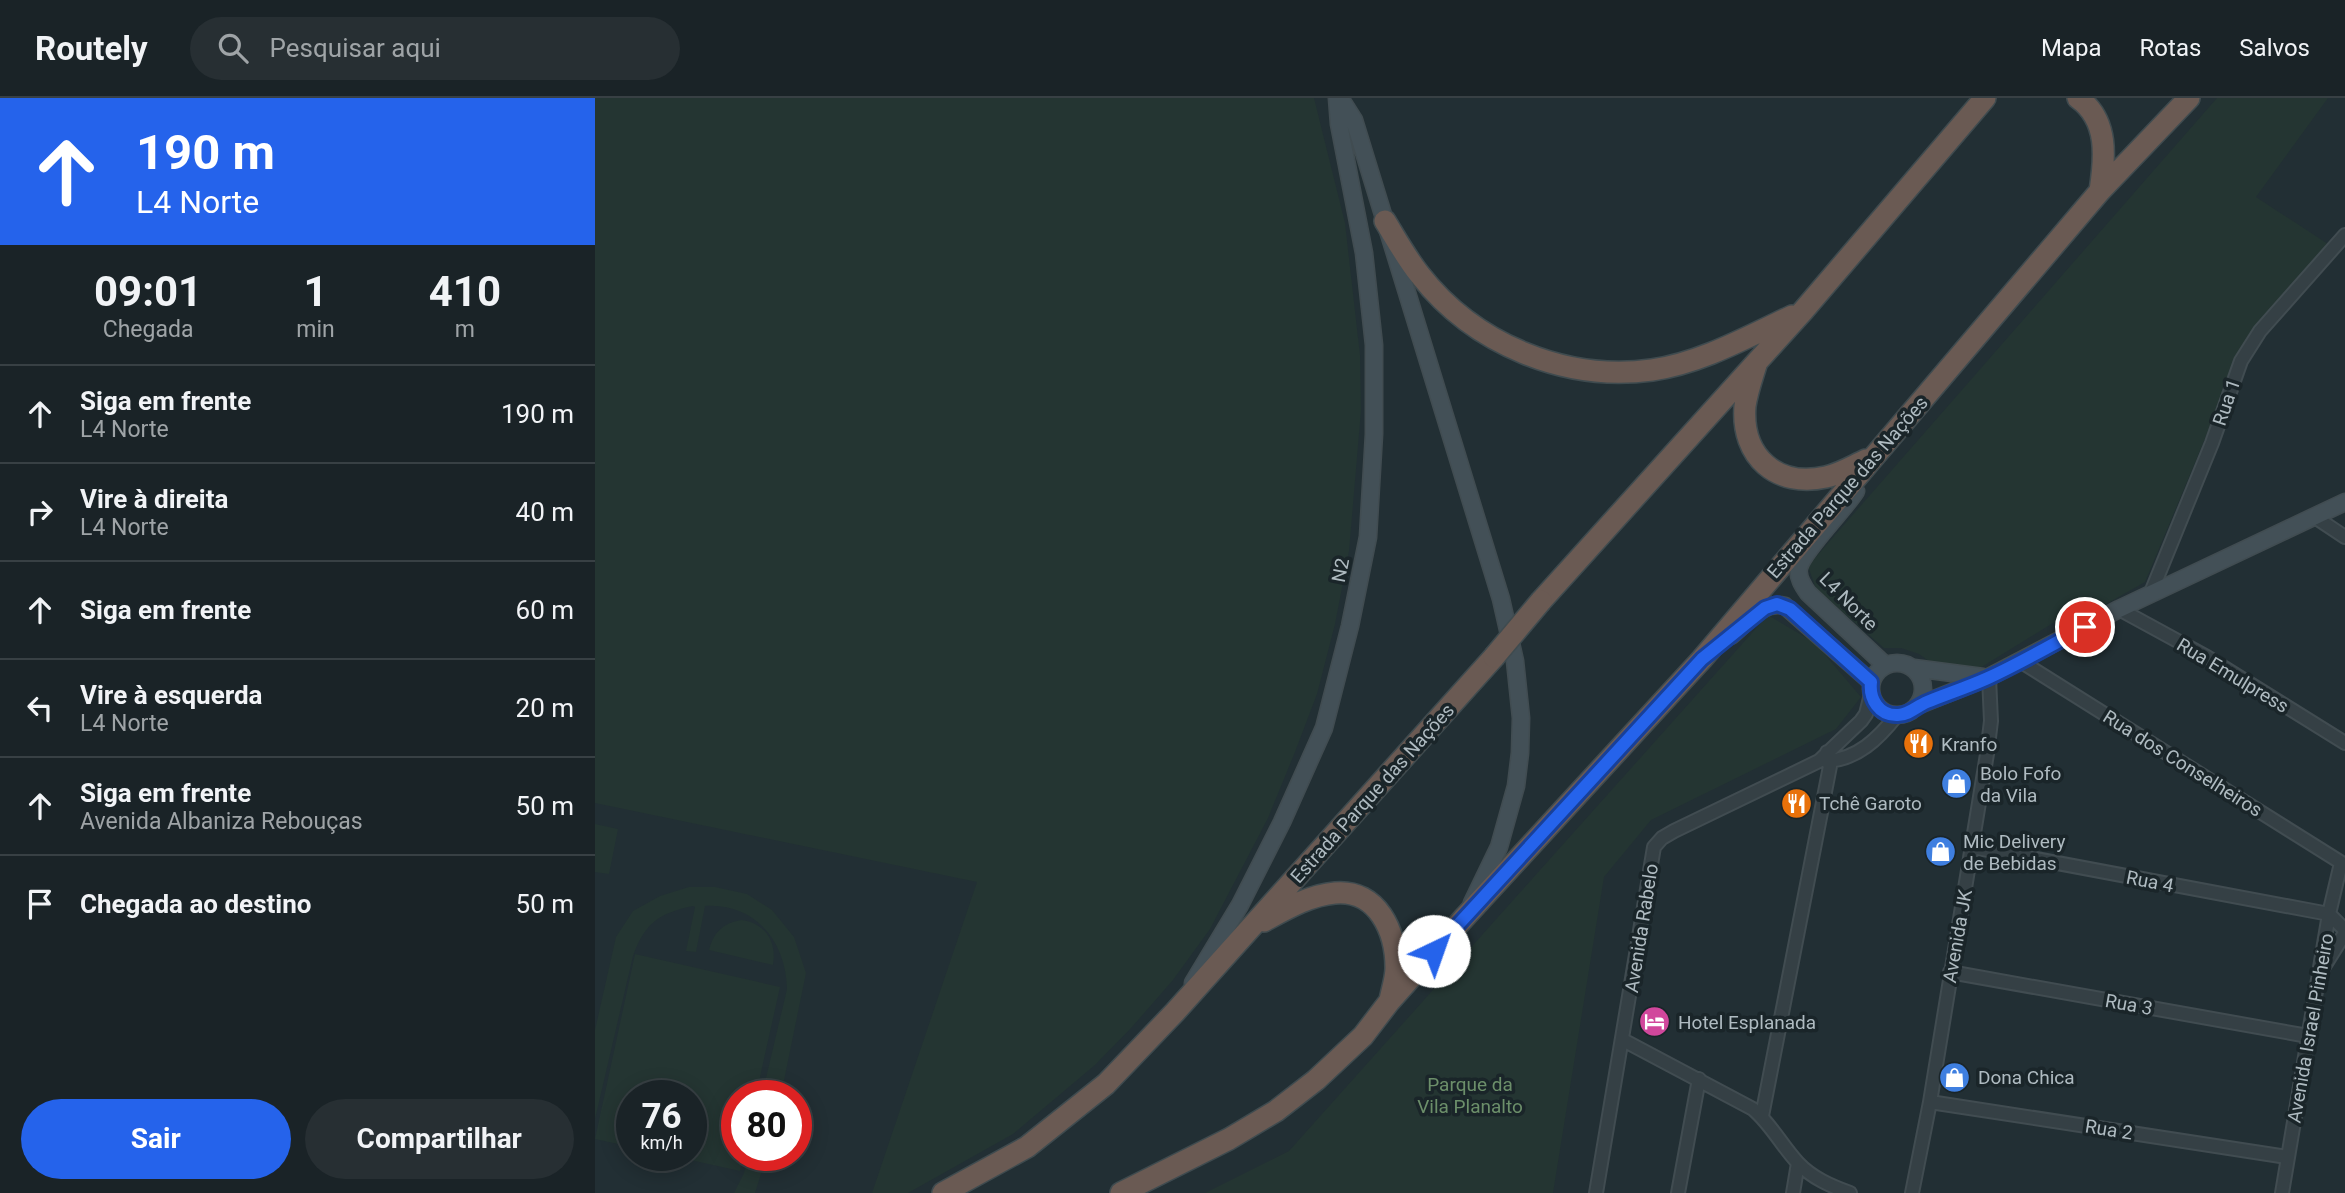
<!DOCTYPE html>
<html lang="pt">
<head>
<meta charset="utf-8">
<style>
  :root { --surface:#1a2327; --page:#272f33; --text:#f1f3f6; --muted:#9fa4a7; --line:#384044; --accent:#2563eb }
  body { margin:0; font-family:Roboto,sans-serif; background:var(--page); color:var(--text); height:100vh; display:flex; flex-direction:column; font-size:26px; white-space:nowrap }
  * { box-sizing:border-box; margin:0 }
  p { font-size:23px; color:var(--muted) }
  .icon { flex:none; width:38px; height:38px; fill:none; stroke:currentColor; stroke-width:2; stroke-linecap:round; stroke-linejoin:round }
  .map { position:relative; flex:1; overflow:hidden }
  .drawer { display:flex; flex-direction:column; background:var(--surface); width:595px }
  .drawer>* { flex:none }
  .banner { background:#2563eb; color:#fff; overflow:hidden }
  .speed { position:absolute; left:21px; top:982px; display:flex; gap:14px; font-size:35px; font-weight:700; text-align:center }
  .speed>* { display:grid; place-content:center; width:91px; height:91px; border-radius:50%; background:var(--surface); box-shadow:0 4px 18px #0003,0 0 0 2px var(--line); line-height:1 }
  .speed small { font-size:18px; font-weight:400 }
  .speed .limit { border:10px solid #d22; background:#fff; color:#111 }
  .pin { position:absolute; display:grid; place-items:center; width:60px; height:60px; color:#fff; margin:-30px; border:4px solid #fff; border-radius:50%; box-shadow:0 2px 7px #0007 }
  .me { position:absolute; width:77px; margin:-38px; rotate:42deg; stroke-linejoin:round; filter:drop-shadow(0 0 5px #0008) }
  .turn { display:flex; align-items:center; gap:24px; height:147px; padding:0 21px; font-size:32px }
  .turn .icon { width:91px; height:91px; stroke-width:2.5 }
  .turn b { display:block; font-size:49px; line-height:60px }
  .eta { display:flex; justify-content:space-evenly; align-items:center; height:119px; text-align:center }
  .eta b { font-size:42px; font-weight:700; line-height:49px }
  .cta { display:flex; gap:14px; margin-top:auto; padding:14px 21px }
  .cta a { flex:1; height:80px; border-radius:42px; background:var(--accent); color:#fff; font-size:28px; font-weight:700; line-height:80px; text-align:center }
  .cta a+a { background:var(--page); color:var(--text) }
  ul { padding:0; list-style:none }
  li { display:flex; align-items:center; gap:21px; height:98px; padding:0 21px; border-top:2px solid var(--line) }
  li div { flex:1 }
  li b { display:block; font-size:26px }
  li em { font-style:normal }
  header { display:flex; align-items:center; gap:42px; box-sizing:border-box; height:98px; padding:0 35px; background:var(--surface); border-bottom:2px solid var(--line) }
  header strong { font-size:33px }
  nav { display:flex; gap:38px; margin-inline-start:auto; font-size:24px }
  .search { width:490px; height:63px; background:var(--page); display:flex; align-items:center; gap:18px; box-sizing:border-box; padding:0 24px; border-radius:38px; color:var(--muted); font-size:26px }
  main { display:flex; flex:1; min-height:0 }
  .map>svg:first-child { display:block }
</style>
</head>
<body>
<header>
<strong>Routely</strong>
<div class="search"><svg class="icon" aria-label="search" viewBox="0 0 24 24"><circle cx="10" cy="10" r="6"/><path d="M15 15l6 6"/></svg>Pesquisar aqui</div>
<nav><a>Mapa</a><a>Rotas</a><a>Salvos</a></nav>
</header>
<main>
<section class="drawer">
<div class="banner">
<div class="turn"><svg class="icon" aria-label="ahead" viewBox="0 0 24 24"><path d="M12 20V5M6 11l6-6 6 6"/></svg><div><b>190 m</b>L4 Norte</div></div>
</div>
<div class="eta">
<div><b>09:01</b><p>Chegada</p></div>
<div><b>1</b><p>min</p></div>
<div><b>410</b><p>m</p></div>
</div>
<ul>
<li><svg class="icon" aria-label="ahead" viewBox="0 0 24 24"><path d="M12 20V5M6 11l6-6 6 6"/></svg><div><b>Siga em frente</b><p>L4 Norte</p></div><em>190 m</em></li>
<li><svg class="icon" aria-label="right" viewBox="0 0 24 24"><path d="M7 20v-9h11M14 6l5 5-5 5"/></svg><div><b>Vire à direita</b><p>L4 Norte</p></div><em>40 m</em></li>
<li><svg class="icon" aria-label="ahead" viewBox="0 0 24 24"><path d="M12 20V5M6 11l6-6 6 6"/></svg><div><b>Siga em frente</b></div><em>60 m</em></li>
<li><svg class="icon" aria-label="left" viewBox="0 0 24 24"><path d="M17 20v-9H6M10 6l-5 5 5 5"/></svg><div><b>Vire à esquerda</b><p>L4 Norte</p></div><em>20 m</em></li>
<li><svg class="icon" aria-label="ahead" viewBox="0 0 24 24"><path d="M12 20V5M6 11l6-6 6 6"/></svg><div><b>Siga em frente</b><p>Avenida Albaniza Rebouças</p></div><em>50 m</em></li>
<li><svg class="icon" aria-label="arrive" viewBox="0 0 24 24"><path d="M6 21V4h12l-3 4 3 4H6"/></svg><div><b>Chegada ao destino</b></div><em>50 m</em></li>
</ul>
<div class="cta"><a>Sair</a><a>Compartilhar</a></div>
</section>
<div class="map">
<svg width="1750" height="1095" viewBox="0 0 1750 1095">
  <rect width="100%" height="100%" fill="#222f34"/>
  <path fill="#243532" d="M0,0H719L750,125L765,257L766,312L754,453L740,526L722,596L700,654L673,720L615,831L578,882L537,929L500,967L418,1036L313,1095H277L382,784L0,705Z
    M1622,0H1733L1661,99L1736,148L1651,243L1550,484L1497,514L1458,525L1385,570H1352L1338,566L1324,556L1306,550H1289L1221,491L1213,468Z
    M1173,517L1220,545L1266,599L1241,631L1056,722L1009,779L958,1095H610L694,1053Z
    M0,726L23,731L14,776L0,774Z
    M94,789H120L152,796L177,812L199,839L211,875L186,997H167L192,891C191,844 161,805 110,808L101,854L91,853L100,809L98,808C64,815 50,825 38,858L0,1021V932L21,839L38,813L65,798Z
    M146,822C170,825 182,843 178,867L114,852C118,835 128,825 146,822Z
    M40,856L185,889L161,997L142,998V1057H148L145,1073L73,1057H96V998H37V1049L0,1041Z
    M153,1057H172L160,1095H139L149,1075Z"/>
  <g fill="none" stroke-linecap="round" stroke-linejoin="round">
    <defs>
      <path id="street" d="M1720,419L1750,439
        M1555,497L1617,345L1646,263L1665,233L1750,137
        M1524,511L1612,559L1750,645
        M1425,563L1750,767
        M1231,663C1262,662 1284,640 1302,617
        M1377,749L1734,816L1750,832
        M1728,870L1750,835
        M1355,874L1713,938
        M1028,942L1158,1011C1176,1026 1187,1048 1203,1065C1217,1080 1236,1088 1255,1095
        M1335,1004L1692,1059
        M1167,1018L1236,663L1232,654
        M1001,1095L1059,749L1067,740L1079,733L1224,663L1266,623L1271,616L1276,596
        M1083,1095L1104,981
        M1198,1095L1203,1065
        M1317,1095L1335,1004L1392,656L1396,623L1394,579
        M1687,1095L1734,816L1746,765"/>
      <path id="secondary" d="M745,0L759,22L906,501L920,563L926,620L925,655L921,688L904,749L877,805
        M1261,393C1250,411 1207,454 1204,470C1202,479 1208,488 1213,495L1290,567
        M1136,538C1152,525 1168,502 1190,508L1276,584
        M1276 591a26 26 0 1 1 52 0a26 26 0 1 1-52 0Z
        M1319,570L1388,579
        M1322,608L1394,579L1524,511L1750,404
        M598,885L645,807L687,724L729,630L755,528L773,439L779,336V247L769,155L744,26L742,0"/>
      <path id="highway" d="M1483,0C1514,22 1510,60 1505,93
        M790,123C801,141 812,161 825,177C879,246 970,284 1057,272C1106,265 1152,239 1197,218
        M1161,267C1157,280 1152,294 1150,308C1146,359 1182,390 1231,379C1245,376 1258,368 1271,362
        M946,503L1208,213L1390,0
        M669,823C691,811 715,797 740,795C783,791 801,834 801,870C801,880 797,892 795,902
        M348,1095L432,1049L511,986L580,914L899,559
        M526,1095L634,1041L681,1013L721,982L768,938L794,904L869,820L1107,561L1505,93L1594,0"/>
    </defs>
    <use href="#street" stroke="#414c51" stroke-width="16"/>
    <use href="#secondary" stroke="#414c51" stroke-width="19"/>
    <use href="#highway" stroke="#3f4b4f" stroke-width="24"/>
    <use href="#street" stroke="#354045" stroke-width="12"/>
    <use href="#secondary" stroke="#435057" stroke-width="16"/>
    <use href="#highway" stroke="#6a5a53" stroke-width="21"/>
    <defs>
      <path id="highway-bridge" d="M899,559L946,503"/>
    </defs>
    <use href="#highway-bridge" stroke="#3f4b4f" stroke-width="24" stroke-linecap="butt"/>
    <use href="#highway-bridge" stroke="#6a5a53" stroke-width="21"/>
  </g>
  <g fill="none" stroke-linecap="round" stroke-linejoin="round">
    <defs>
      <path id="route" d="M839,853L1107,561L1170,510L1182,506L1195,511L1276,584C1274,601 1284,618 1303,617C1314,617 1322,608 1332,604C1352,596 1373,589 1393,580C1426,565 1458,546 1490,529"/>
    </defs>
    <use href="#route" stroke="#184099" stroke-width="18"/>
    <use href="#route" stroke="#2563eb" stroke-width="12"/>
  </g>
  <defs>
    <symbol id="restaurant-disc" viewBox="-11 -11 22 22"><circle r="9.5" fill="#e8710a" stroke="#1a2529"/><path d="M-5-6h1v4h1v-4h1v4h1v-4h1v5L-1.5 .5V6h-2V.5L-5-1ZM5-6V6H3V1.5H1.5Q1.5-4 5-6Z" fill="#fff"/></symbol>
    <symbol id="shop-disc" viewBox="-11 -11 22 22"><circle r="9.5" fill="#3f7fe0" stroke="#1a2529"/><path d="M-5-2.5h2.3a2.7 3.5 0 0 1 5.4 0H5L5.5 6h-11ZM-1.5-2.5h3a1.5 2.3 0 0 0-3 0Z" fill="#fff"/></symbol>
    <symbol id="hotel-disc" viewBox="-11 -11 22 22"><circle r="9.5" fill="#d1479c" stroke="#1a2529"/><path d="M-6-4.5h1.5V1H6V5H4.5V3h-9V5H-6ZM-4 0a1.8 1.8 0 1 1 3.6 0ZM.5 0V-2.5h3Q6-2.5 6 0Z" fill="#fff"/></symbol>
  </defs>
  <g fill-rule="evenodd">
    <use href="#restaurant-disc" x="1306" y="628" width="35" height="35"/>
    <use href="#shop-disc" x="1344" y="668" width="35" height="35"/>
    <use href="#restaurant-disc" x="1184" y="688" width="35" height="35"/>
    <use href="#shop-disc" x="1328" y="736" width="35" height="35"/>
    <use href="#hotel-disc" x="1042" y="906" width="35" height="35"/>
    <use href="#shop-disc" x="1342" y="962" width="35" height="35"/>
  </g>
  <g text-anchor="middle" stroke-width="7" stroke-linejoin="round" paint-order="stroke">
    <g font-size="19" fill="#afbbc1" stroke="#1a2529">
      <text transform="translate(1631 304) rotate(-71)" y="7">Rua 1</text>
      <text transform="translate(1252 389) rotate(-49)" y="7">Estrada Parque das Nações</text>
      <text transform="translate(745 472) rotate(-79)" y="7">N2</text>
      <text transform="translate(1254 503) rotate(45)" y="7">L4 Norte</text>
      <text transform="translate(1638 577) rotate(31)" y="7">Rua Emulpress</text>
      <text transform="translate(1588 665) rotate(32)" y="7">Rua dos Conselheiros</text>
      <text transform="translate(777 695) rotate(-48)" y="7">Estrada Parque das Nações</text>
      <text transform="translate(1555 783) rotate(11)" y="7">Rua 4</text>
      <text transform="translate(1046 830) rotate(-81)" y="7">Avenida Rabelo</text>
      <text transform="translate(1362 838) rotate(-80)" y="7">Avenida JK</text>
      <text transform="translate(1534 906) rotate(10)" y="7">Rua 3</text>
      <text transform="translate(1715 930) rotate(-80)" y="7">Avenida Israel Pinheiro</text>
      <text transform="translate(1514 1031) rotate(9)" y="7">Rua 2</text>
    </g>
    <g font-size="19" fill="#afbbc1" stroke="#1a2529" text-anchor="start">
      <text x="1346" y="653">Kranfo</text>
      <text x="1385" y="682">Bolo Fofo<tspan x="1385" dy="22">da Vila</tspan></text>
      <text x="1224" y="712">Tchê Garoto</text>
      <text x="1368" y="750">Mic Delivery<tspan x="1368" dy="22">de Bebidas</tspan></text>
      <text x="1083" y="931">Hotel Esplanada</text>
      <text x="1383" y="986">Dona Chica</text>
    </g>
    <g font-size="19" fill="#6c8f6a" stroke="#1a2529">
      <text x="875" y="993">Parque da<tspan x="875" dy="22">Vila Planalto</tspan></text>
    </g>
  </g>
</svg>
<div class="speed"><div>76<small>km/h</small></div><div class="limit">80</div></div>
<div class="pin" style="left:1490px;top:529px;background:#d93025"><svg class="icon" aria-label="arrive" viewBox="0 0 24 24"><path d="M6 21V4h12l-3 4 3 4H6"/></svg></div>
<svg class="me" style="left:839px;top:853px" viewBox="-20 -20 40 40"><circle r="19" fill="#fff"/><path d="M0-13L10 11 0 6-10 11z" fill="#2563eb"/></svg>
</div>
</main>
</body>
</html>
